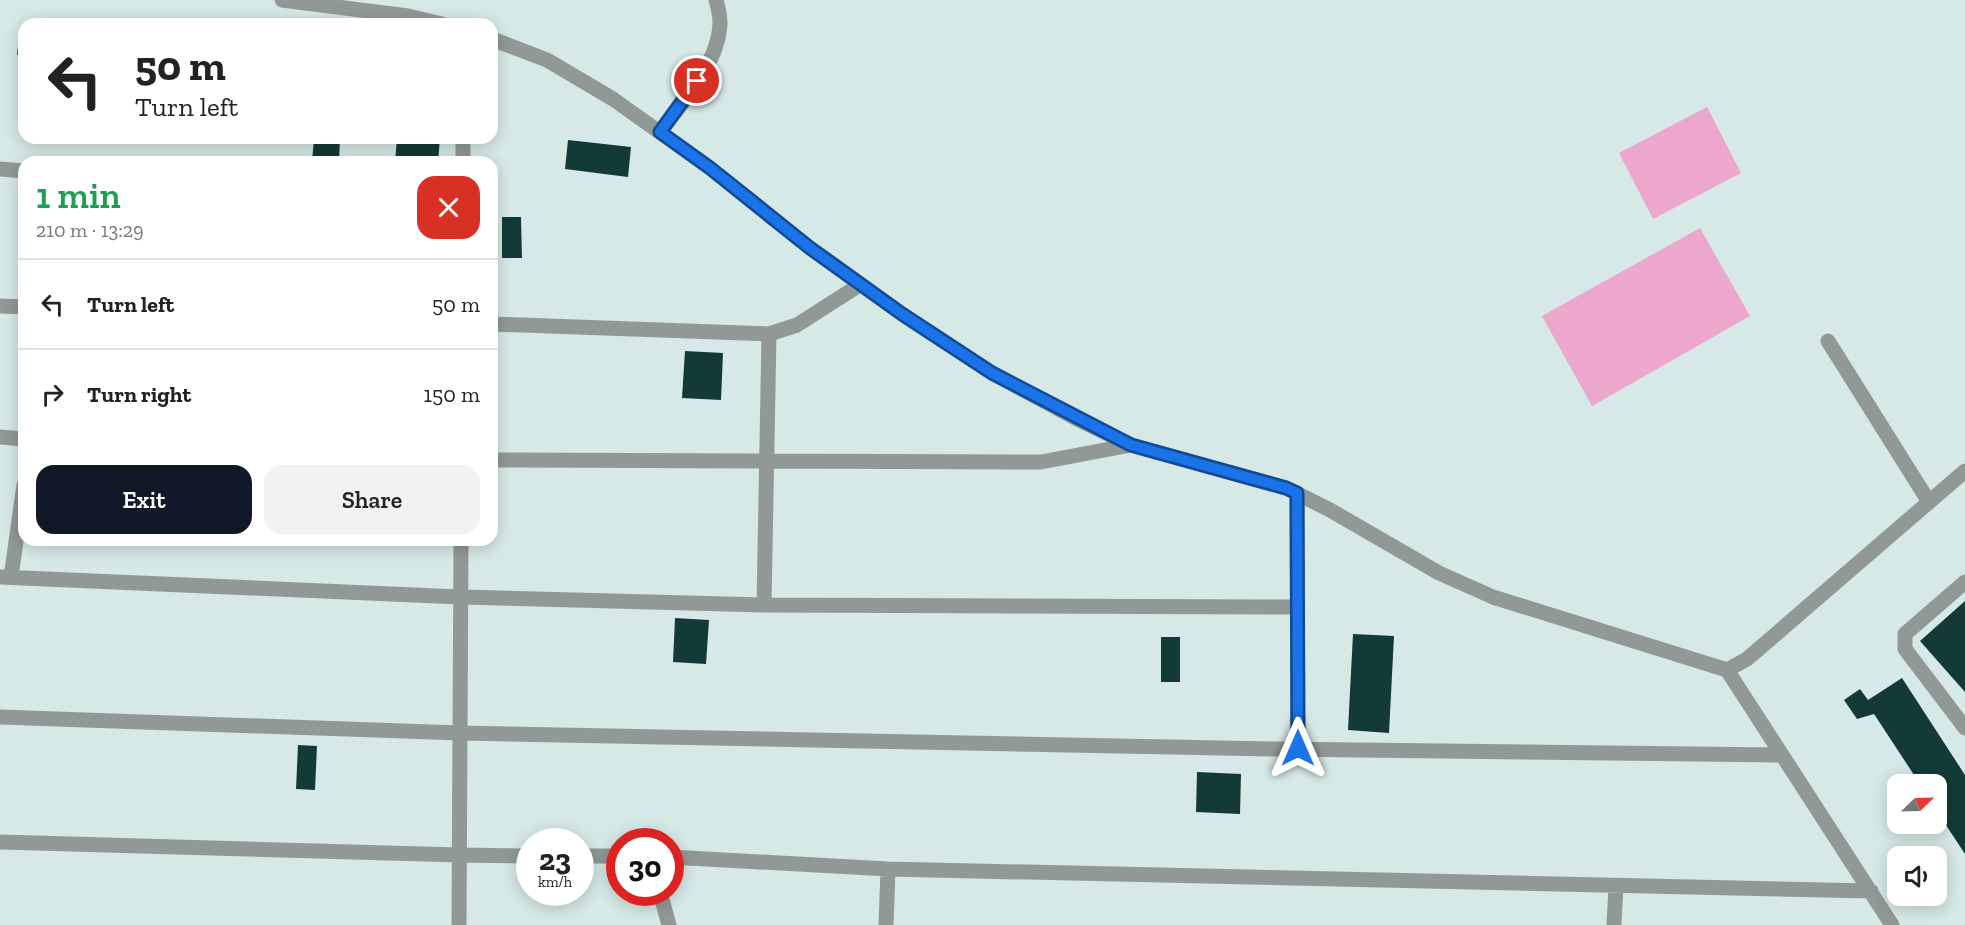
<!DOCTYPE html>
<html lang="en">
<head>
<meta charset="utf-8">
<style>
  :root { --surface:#fff; --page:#f2f2f2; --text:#222; --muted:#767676; --line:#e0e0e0; --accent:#111827 }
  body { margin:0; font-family:"Zilla Slab",serif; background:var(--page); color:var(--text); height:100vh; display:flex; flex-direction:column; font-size:22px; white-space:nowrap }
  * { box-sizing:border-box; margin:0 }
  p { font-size:20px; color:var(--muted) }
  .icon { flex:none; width:33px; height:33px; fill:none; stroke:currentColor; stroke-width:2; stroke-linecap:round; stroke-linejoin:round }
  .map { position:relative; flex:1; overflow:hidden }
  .drawer { position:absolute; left:18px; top:156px; width:480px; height:390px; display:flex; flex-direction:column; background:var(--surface); border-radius:18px; box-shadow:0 3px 15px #0003 }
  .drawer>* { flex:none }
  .banner { position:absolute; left:18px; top:18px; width:480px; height:126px; border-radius:18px; box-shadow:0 3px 15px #0003; background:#fff; color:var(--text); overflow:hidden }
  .needle { width:39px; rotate:67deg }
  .tools { position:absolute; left:1887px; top:774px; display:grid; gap:12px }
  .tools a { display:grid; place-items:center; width:60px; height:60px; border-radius:12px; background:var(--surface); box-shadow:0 3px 15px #0003; font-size:30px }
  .speed { position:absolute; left:516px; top:828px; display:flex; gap:12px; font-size:30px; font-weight:700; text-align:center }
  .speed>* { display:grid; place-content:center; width:78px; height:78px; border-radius:50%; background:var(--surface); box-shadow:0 3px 15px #0003; line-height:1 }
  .speed small { font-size:15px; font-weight:400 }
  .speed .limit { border:9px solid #d22; background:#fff; color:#111 }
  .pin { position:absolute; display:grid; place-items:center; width:51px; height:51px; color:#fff; margin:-26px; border:3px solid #fff; border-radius:50%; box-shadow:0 2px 6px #0007 }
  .me { position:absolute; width:66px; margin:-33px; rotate:0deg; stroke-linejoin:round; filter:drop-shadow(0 0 4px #0008) }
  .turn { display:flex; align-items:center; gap:21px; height:126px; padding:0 18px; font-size:27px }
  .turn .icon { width:78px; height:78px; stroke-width:2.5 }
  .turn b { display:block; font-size:42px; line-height:51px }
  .round { display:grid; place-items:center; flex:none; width:63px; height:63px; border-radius:18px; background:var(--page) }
  .summary { display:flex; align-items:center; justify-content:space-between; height:102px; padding:0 18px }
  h1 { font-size:36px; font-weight:600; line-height:45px; color:#1e9e55 }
  .action { display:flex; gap:12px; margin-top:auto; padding:12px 18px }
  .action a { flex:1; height:69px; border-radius:18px; background:var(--accent); color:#fff; font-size:24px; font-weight:600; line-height:69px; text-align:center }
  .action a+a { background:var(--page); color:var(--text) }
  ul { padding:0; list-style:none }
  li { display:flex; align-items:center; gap:18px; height:90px; padding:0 18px; border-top:2px solid var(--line) }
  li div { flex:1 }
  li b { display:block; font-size:22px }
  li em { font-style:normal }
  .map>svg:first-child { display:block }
</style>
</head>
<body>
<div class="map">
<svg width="1965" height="925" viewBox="0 0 1965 925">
  <rect width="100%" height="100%" fill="#d6e9e6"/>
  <path fill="#eda6cc" d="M1707,107L1741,173L1653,219L1619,153Z
    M1700,228L1750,316L1592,406L1542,316Z"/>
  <path fill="#133a36" d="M20,28H24V55H17Z
    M314,138H340L339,162H312Z
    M397,138H440L438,162H395Z
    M568,140L631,147L628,177L565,169Z
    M502,217H521L522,258H502Z
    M685,351L723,353L721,400L682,398Z
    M1965,601V692L1920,641Z
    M675,618L709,620L706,664L673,662Z
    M1353,634L1394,636L1389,733L1348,730Z
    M1161,637H1180V682H1161Z
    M1902,678L1965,775V854L1936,810V784H1920L1874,714L1857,719L1844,700L1860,689L1868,700Z
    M298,745L317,746L315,790L296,789Z
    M1197,772L1241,774L1240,814L1196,812Z"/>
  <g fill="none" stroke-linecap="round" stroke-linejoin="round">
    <path stroke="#919997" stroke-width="15" d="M1828,341L1929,502"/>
    <path stroke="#919997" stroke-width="15" d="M282,0L408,16L442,24
      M492,39L547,60L613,99L710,168L810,248L902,314L992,373L1077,419L1131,445L1286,488L1330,510L1439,573L1493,597L1727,670L1747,659L1965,471
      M660,132C683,101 719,63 720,23C720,16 718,7 716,0
      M463,162V138
      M0,169L24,171
      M0,306L24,307
      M492,324L769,334L797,325L861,284
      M0,437L24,439
      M492,460L1041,462L1131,445
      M1297,493L1298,748
      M0,577L460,597L764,605L769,334
      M11,577L24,485
      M1965,582L1905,634V649L1965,728
      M764,605L1297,607
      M1727,670L1892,925
      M0,717L460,733L1275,749L1781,755
      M0,842L459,855L530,856
      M580,856H620
      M670,857L888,869L1871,891
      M660,892L669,925
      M459,925L461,540
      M886,925L888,869
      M1614,925L1616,886"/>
  </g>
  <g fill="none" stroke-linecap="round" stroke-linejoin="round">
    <defs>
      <path id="route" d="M697,81L660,132L710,168L810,248L902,314L992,373L1131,445L1286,488L1297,493L1298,748"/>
    </defs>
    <use href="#route" stroke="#114b97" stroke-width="15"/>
    <use href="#route" stroke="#1a73e8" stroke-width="10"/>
  </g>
</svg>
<div class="tools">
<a><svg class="needle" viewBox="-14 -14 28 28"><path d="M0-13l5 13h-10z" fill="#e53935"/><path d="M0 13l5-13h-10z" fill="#767676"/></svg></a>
<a><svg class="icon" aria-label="sound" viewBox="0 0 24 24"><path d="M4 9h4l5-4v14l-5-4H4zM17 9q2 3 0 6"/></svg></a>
</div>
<div class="speed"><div>23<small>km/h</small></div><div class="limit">30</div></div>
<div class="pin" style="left:697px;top:81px;background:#d93025"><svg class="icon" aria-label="arrive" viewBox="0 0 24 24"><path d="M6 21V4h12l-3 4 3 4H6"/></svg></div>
<svg class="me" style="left:1298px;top:748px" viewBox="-20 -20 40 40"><path d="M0-17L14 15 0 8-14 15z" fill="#1a73e8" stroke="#fff" stroke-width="4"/></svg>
<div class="banner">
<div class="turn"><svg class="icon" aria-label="left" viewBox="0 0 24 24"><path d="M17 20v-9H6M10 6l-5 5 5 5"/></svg><div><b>50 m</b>Turn left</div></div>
</div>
<section class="drawer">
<div class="summary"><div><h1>1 min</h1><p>210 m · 13:29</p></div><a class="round" style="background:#d93025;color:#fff"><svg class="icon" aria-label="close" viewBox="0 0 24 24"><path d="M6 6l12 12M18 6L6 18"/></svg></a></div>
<ul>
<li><svg class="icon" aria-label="left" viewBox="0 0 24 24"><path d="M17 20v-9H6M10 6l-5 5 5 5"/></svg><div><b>Turn left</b></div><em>50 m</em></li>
<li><svg class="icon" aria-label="right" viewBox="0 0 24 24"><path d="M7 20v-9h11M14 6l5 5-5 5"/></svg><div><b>Turn right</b></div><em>150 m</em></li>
</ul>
<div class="action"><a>Exit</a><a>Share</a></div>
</section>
</div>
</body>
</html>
